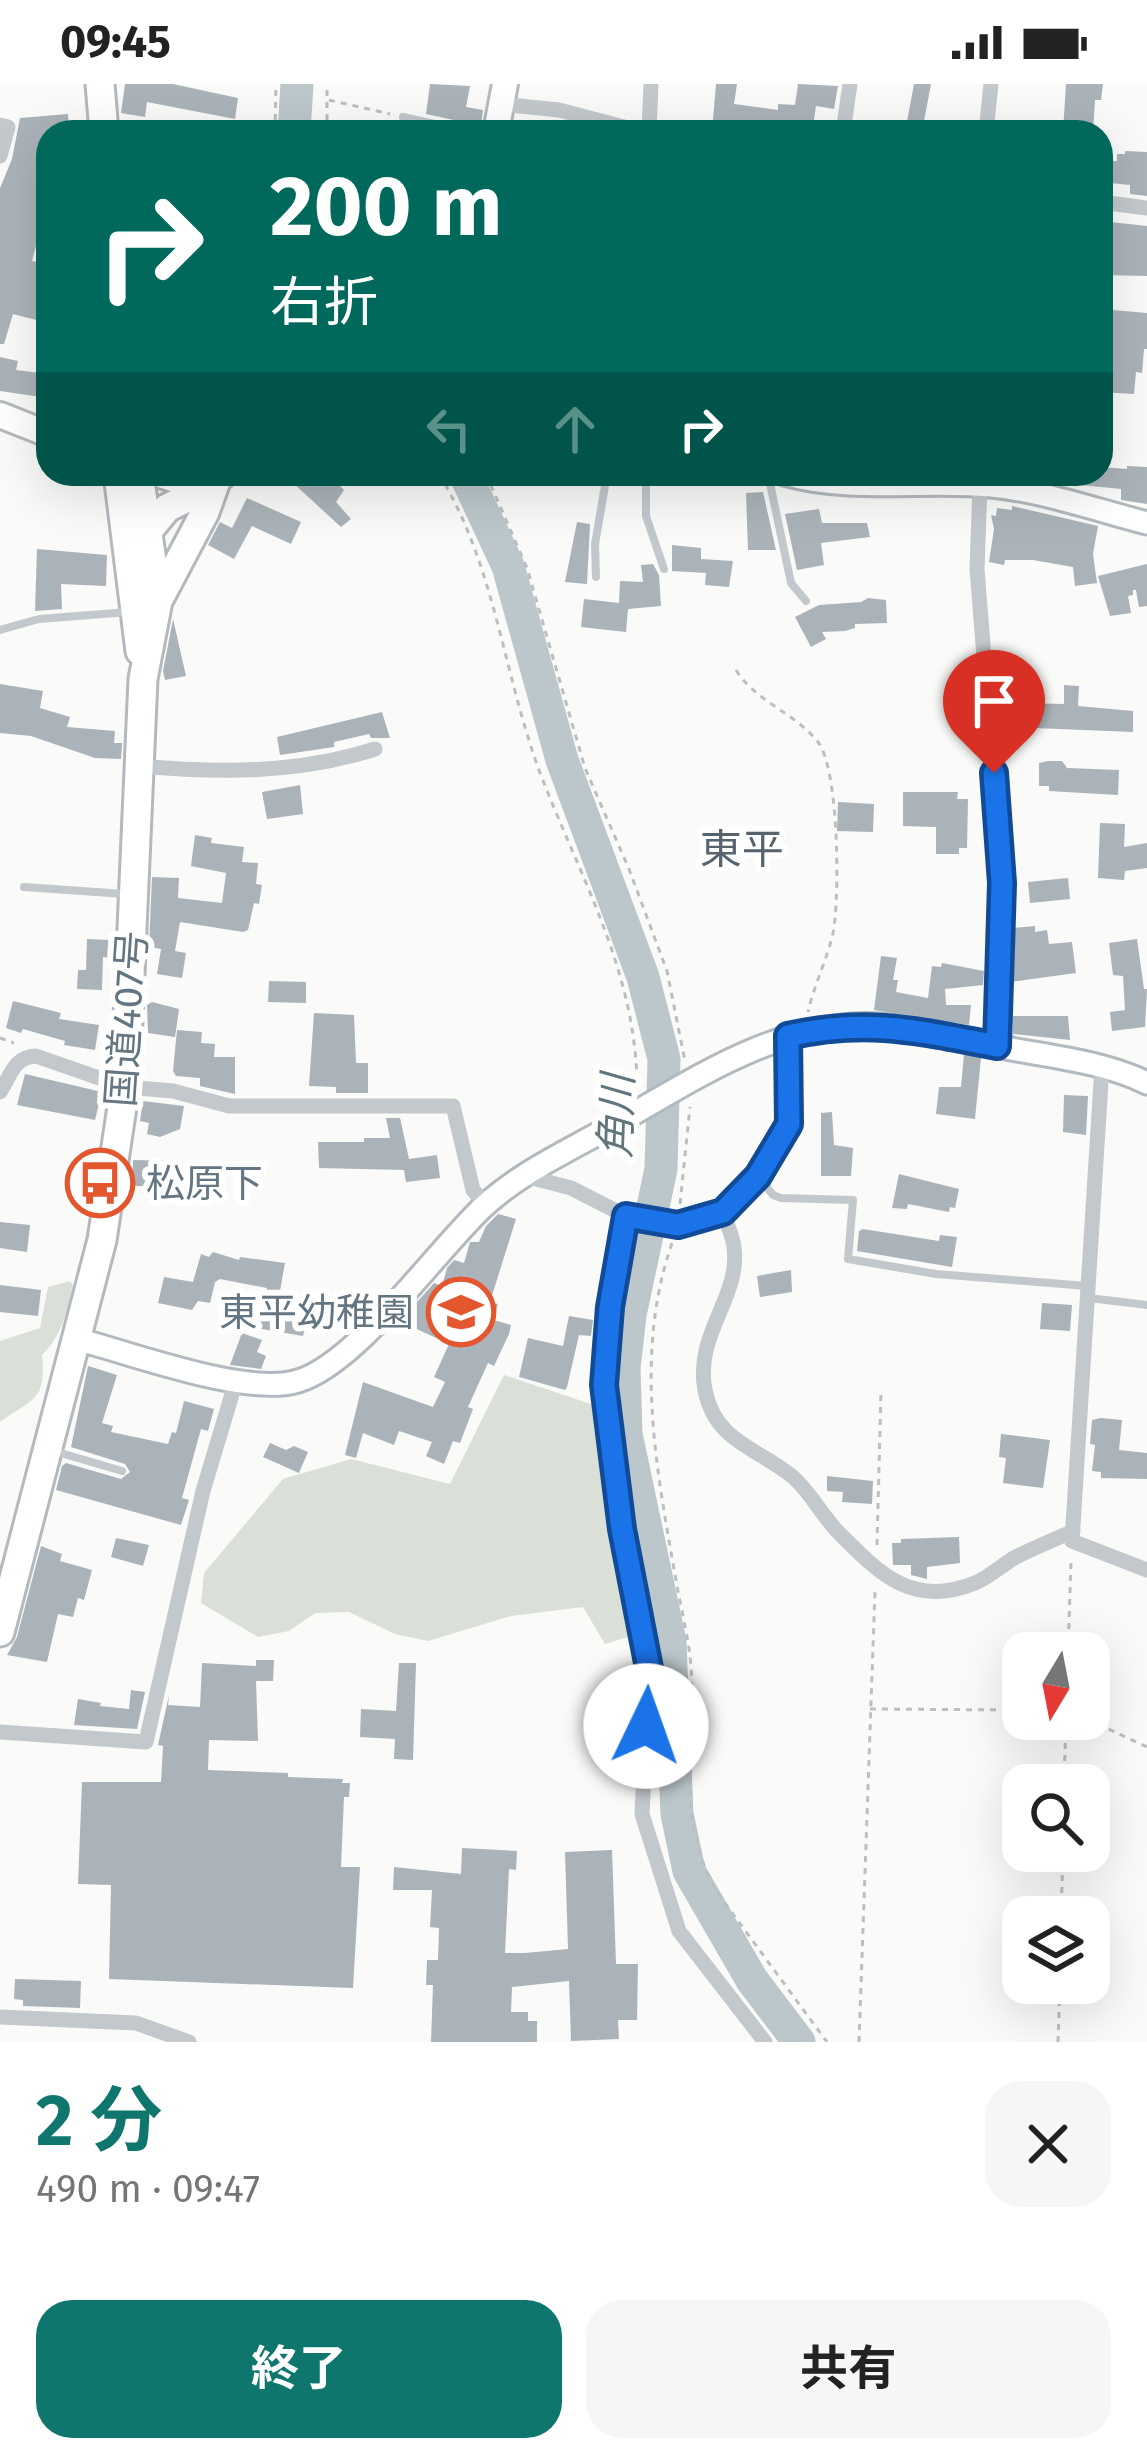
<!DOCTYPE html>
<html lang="ja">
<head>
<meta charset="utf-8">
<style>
  :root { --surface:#fff; --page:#f6f6f6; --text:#222; --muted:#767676; --accent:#0f766e }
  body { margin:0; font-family:"Fira Sans","Noto Sans JP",sans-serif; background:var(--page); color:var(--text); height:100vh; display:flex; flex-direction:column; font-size:45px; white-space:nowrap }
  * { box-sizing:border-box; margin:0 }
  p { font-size:39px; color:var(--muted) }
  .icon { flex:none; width:66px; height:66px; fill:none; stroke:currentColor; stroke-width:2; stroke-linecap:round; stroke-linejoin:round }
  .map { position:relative; height:1958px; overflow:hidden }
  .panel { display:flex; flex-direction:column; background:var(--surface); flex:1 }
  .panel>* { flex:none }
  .hud { position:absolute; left:36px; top:36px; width:1077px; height:366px; border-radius:36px; box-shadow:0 12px 48px #0002; background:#00695c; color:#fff; overflow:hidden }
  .needle { width:78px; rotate:190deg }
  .controls { position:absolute; left:1002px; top:1548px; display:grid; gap:24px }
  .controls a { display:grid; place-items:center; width:108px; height:108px; border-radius:24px; background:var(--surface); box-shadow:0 12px 48px #0002; font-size:60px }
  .pin { position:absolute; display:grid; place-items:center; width:102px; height:102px; color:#fff; margin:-123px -51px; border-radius:50% 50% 50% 0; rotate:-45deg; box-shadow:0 0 12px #0007 }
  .pin .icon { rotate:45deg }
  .me { position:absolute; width:132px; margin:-66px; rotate:3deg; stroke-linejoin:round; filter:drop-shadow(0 0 9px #0008) }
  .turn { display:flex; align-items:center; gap:42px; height:252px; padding:0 36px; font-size:54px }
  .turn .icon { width:156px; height:156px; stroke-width:2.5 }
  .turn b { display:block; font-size:84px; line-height:102px }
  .lanes { display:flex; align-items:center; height:114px; padding:0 36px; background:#0003; justify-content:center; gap:60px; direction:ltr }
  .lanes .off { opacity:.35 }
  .round { display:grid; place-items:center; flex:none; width:126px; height:126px; border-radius:36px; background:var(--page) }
  .head { display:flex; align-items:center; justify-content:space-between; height:204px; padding:0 36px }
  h1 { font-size:72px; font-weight:700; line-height:90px; color:var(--accent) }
  .action { display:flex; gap:24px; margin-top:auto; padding:24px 36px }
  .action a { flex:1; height:138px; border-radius:36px; background:var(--accent); color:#fff; font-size:48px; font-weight:700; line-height:138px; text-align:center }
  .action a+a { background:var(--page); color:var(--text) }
  .status { display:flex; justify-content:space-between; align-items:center; height:84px; padding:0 60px; background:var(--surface); direction:ltr }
  .status svg { height:33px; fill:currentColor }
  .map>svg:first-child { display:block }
</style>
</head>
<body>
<div class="status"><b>09:45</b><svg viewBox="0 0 49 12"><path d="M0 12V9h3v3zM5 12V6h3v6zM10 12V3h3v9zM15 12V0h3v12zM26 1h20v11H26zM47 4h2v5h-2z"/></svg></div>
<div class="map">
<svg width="1147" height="1958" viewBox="0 0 1147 1958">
  <rect width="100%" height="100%" fill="#fafaf8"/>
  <path fill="#dadfd7" d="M70,1197L73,1201C67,1228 61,1253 42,1271C47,1318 31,1315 0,1338V1257L40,1244L48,1203Z
    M504,1291L594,1321L628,1553L605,1560L583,1523L511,1532L428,1557L395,1550L349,1528L315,1529L289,1547L258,1553L201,1519L204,1489L283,1395L351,1375L450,1400Z"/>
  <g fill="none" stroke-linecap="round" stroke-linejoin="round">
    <path stroke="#bbc7cb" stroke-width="33" d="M294,48L297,0
      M465,390L508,482L562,676L643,893L664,975L661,1085L630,1231L624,1284L626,1350L670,1558L677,1730L689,1787L752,1896L799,1958"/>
  </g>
  <path fill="#aab3b9" d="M125,0H173L238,14L235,35L147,18L145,33L121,29Z
    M430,0L470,2L466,23L483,26L480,48L472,40L426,30Z
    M716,0H737L734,20L778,26V20L795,21L798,0L838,2L834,25L816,22L813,42L799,41L798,48H736L727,45L728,39L713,36Z
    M914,0H931L922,48H905Z
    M1066,0H1103L1101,16H1095L1093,48H1063Z
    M68,30L69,48H48V133L44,132L32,177L48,180V239L13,230L4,260H0V104L12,75L20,34Z
    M1125,67L1147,68V112L1130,110V101L1101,98V77H1117V70H1125Z
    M1101,137L1147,142V192L1101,191Z
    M1101,225L1147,229V265H1144L1142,289L1136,288L1134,310L1101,308Z
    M0,273L18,277L16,286L48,290V314L0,307Z
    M1127,382L1147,383V420L1121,416V405L1070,400L1071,390H1101V383L1127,385Z
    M300,390H329L344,406L336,418L351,435L341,443L292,398Z
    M763,408L776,466H748L746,409Z
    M247,414L301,438L291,460L252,442L234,475L208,461L220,438L232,444Z
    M1012,422L1098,442L1093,470L1097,499L1075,502L1073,483L1033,476H1005L1004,481L989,478L994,445L991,431L996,432L997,424L1012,426Z
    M819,425L822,439H867L870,453L821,459L824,481L797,486L785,430Z
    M577,438L590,440L587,500L565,498Z
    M672,461L701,464V475L733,477L729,503L705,501L706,489L672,487Z
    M37,465L107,471L106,502L61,500L62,525L35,527Z
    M653,480L659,491L661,522L628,525L626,548L581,543L584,515L619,519L620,497L643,498L641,481Z
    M1147,480V522L1139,523L1136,506H1133V511L1128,512L1131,529L1110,532L1098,492Z
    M868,514L886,516L887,539L855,540V544L845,547L822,548L826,555L811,563L795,533L819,521L861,518Z
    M173,535L186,592L165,596L163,587Z
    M0,600L43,607L40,624L70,633L67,643L115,647L114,659H122L121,675L95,674L31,652L0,649Z
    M1064,601L1079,602L1078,622L1133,627V648L1012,643V619L1064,620Z
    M382,628L390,654H371L369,650L334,658V663L280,671L277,653Z
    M1048,677H1062L1067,684L1119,686L1118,711L1049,707V702H1039V679Z
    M300,701L303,730L267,735L262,708Z
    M903,708H958L957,715H968L967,764H959V770H936V743L903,742Z
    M838,718L874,720L873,748L837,747Z
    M1100,739L1125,740L1124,763L1147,759V784L1125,787L1124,796L1098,794Z
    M195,751L212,754L211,759L244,763L242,778L258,779L256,800L262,801L259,820L254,819L248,846L243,848L180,838L175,867L186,869L182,894L157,890L161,865L149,863L152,793L179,794L178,814L222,819L226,789L191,782Z
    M1068,794L1070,815L1030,819L1028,798Z
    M1035,842V848L1047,846L1049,860L1072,858L1076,889L1011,898L1013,844Z
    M87,855L111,856L110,874L103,873L102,906L77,905L78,886H86Z
    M1137,855L1144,905H1147L1145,943L1112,947L1110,928L1125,926L1123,892L1113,891L1109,859Z
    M881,872L897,874L893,896H898L896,908L928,914L932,882L941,883L942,879L984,887L983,901L945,905L946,921H971L969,941L874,926Z
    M269,897L306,898V919L268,918Z
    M13,917L61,929L59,935L99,941L95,966L64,961L65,957L23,945L21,949L6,944Z
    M152,918L179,925L175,953L148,949L147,921Z
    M314,929L354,931L356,979H368V1009H336V1003L309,1002Z
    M1013,932H1068L1070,956L1013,950Z
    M177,946L202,948L201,959L215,960L214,973H235V1010L200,1002V994L176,992L173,987Z
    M964,970L981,974L975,1035L936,1030L939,1003H961Z
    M25,990L102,1008L95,1036L17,1021Z
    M1064,1011L1088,1012L1086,1051L1063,1048Z
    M143,1017L184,1022L180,1045L160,1053L147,1050L149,1039L140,1037Z
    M832,1028L834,1061L853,1064L851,1092H821V1029Z
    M386,1034H400L409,1075L437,1071L440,1094L406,1098L404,1086L319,1084L318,1058H364V1054H390Z
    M133,1076L176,1077V1103L133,1102Z
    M899,1090L959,1105L955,1124L950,1123L949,1128L908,1120L907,1125L892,1124Z
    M498,1130L516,1135L490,1218L498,1220L494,1236L511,1241L509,1250L494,1282L488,1279L468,1323L473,1325L460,1359L453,1357L444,1380L426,1372L432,1358L399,1347L394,1361L363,1349L356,1374L345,1371L363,1298L433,1323L445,1298L434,1293L449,1260L406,1240L417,1218L434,1199L442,1202L447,1184L454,1176L464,1179L470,1158H479L486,1142Z
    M0,1138L30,1141L27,1168L0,1164Z
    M863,1145L939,1157L940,1151L957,1153L952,1183L857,1167L859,1147Z
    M213,1168L239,1176L240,1173L285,1179L278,1218L328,1229L334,1214L346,1219L337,1245L307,1234L303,1252L256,1244L267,1204L220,1195L215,1198L210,1219L198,1217L192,1226L158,1219L164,1193L193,1198L201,1170L209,1173Z
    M791,1186L792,1208L760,1213L757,1192Z
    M0,1201L41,1206L38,1232L0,1228Z
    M1042,1219L1072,1221L1070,1247L1040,1245Z
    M569,1232L593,1236L591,1252L579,1251L567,1303L565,1306L519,1293L528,1254L563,1262Z
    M242,1249L262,1256L257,1268L266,1272L261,1285L230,1281Z
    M88,1282L117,1291L102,1339L113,1342L111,1348L168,1360L172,1348L176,1349L184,1317L214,1325L208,1347L201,1345L182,1414L189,1416L181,1441L56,1406L62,1382L66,1379L121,1395L130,1388L125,1380L71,1363Z
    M1101,1334L1122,1336L1119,1366L1147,1369V1395L1101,1394V1388L1092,1387L1095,1361L1090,1360L1092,1336Z
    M1001,1350L1050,1356L1043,1404L1003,1399L1006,1374L999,1373Z
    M270,1359L286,1366L294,1362L308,1368L299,1389L263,1373Z
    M827,1392L873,1397L872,1420L842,1418L843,1408L827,1407Z
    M959,1453L960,1479L927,1483V1495L911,1491V1481H893L892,1459H901V1455Z
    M116,1454L149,1461L143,1482L111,1473Z
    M41,1462L62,1470L60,1477L92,1486L84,1516L78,1514L73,1533L58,1530L47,1578L7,1571L17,1553Z
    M256,1576H274L273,1597H256L258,1657L209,1656L208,1686L288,1689V1693L343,1695L342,1699H350L349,1713H344L341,1783H360L353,1904L109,1895L111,1801L78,1800L82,1698H161L163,1662L158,1661L169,1611L168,1621L200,1623L202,1579L256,1582Z
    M399,1579H416L413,1676L394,1675L395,1655L360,1653L361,1625L396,1627Z
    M131,1606L145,1608L137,1645L74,1641L78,1615L101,1619L100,1622L129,1625Z
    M462,1764L517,1767L516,1786L509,1785L505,1869H525L568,1865L565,1768L612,1766L616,1880H638L637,1936H618L619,1955L571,1957L569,1897L512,1903L511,1928H528V1937H537V1958H431L433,1901H426L427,1876H438L439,1844L430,1843L432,1806H393L394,1783L461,1790Z
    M15,1895L81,1897L80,1924L23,1922V1916L14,1915Z"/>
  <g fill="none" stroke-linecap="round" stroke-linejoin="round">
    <defs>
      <path id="secondary" d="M784,390C850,409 923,396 991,402C1043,407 1096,426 1147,439
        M76,1255C131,1269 247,1313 298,1297C356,1280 434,1170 482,1124C519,1089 568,1067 612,1042C695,995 781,935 881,941C922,944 965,956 1006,964C1053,973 1104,978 1147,999"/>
      <path id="primary" d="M496,48L505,0
        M0,331L48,350
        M158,390C182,398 205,411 225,390"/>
      <path id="highway" d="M100,0L104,48
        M118,390L140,567
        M144,452L167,424L215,400
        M158,517L205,428L215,400
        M0,1548L102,1156L125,1003L143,595L158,517L139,390"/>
    </defs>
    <use href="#secondary" stroke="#b3babf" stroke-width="27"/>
    <use href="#primary" stroke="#b5babe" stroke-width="30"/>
    <use href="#highway" stroke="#b4b9bd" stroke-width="33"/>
    <path stroke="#bbbfc2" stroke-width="3" stroke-dasharray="6 6" stroke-linecap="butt" d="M329,16L390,30
      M275,48L276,0
      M327,48V0
      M439,390C495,481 503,588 539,686C579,792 636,886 637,1002
      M486,390L527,484L585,684L629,785L667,887L685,977
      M736,586C756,618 794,628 818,658C839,685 840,814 833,849C827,876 814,901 808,928
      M0,954L14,959
      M680,1120L690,1023
      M672,1159C633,1272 657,1388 677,1502C682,1529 689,1556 691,1583C697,1664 674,1730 716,1807L827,1958
      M877,1461L881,1307
      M1068,1569L1071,1477
      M870,1625L1023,1626
      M1087,1635L1147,1663
      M1064,1701L1066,1635
      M1061,1833L1063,1767
      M859,1958L875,1507
      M1058,1958L1060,1899"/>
    <path stroke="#c3c8cc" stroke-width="8" d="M403,33L470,48
      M646,390V432L664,485
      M768,390L791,499L806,517
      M596,493L595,460L607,390
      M0,546L39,535L129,528
      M24,803L125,810
      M759,1093L773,1111L781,1114L853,1116L848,1175L936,1190L1087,1202
      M1089,1214L1147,1221
      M54,1367L122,1387"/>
    <path stroke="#c3c8cc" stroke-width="15" d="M501,20L559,26L643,48
      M0,41L8,43L0,72
      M649,48L651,0
      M843,48L850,0
      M986,48L991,0
      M1101,118L1147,124
      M980,402L977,485L1002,799L997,962
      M138,682C219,689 297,690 375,665
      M1102,982L1072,1457L1147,1486
      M0,1008C11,992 13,973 36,972L125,1003L173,1007L229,1022H453L473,1106L486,1121
      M525,1092L571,1104L626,1132L670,1141L723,1128L758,1092L785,1052L790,1029L788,952
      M723,1128C726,1139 733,1152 734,1163C741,1213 694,1250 705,1306C715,1358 758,1364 793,1393C812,1410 822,1432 840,1450C881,1491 913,1524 975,1499C989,1493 1001,1482 1014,1474C1033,1464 1054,1456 1073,1447
      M626,1132L610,1223L604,1302L622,1445L649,1584L642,1730L679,1847L765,1958
      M0,1648L146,1658L203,1407L236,1297
      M0,1933L136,1939L189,1958"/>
    <use href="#secondary" stroke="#fff" stroke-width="21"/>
    <use href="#primary" stroke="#fff" stroke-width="24"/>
    <use href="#highway" stroke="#fff" stroke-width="27"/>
  </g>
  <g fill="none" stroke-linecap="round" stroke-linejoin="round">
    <defs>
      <path id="route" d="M646,1642L649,1584L622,1445L604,1301L610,1223L626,1132L678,1141L723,1128L758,1092L789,1040L788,952C868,934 918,947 997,962L1002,799L994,689"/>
    </defs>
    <use href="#route" stroke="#114b97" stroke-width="30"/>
    <use href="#route" stroke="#1a73e8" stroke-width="21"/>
  </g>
  <defs>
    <symbol id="bus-ring" viewBox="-11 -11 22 22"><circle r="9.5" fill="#fff" stroke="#e4572e" stroke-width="1.5"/><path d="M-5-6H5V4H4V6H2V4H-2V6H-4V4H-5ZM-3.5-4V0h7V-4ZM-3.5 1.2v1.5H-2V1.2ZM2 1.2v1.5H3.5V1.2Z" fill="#e4572e"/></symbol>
    <symbol id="school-ring" viewBox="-11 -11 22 22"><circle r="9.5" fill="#fff" stroke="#e4572e" stroke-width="1.5"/><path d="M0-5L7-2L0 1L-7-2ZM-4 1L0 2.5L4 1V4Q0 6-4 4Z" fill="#e4572e"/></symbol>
  </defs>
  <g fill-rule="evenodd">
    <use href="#bus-ring" x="62" y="1061" width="76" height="76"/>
    <use href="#school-ring" x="423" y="1190" width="76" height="76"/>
  </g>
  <g text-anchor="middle" stroke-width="12" stroke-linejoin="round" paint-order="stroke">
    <g font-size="39" fill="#657683" stroke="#fff">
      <text transform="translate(126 935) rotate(-86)" y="14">国道407号</text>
    </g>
    <g font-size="39" fill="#657683" stroke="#fff" text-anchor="start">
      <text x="146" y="1113">松原下</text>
      <text x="414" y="1242" text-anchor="end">東平幼稚園</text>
    </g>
    <g font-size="42" fill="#57646e" stroke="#fff">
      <text x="742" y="780">東平</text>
    </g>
    <g font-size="42" font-style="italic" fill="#60757c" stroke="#fff">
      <text transform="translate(616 1032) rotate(-88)" y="15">角川</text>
    </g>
  </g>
</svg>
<div class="controls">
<a><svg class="needle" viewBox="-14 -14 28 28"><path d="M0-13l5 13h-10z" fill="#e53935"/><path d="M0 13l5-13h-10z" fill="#767676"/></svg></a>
<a><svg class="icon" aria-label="search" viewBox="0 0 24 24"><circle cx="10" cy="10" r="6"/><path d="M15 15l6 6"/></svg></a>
<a><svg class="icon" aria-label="layers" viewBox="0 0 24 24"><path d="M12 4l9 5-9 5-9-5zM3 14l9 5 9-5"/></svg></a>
</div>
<div class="pin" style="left:994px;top:689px;background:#d93025"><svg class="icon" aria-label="arrive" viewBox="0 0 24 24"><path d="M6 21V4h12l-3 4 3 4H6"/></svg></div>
<svg class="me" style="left:646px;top:1642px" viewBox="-20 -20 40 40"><circle r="19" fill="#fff"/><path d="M0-13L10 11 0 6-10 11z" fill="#1a73e8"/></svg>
<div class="hud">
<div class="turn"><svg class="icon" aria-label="right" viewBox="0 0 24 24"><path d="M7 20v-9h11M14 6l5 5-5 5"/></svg><div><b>200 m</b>右折</div></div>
<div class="lanes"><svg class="icon off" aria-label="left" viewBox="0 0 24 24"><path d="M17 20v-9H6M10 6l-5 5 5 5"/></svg><svg class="icon off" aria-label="ahead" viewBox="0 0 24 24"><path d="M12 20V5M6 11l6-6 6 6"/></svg><svg class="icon" aria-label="right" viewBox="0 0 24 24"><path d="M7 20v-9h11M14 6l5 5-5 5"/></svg></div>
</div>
</div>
<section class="panel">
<div class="head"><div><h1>2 分</h1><p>490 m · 09:47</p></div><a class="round"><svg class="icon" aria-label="close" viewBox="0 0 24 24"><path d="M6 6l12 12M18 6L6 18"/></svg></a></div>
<div class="action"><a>終了</a><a>共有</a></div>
</section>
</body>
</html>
